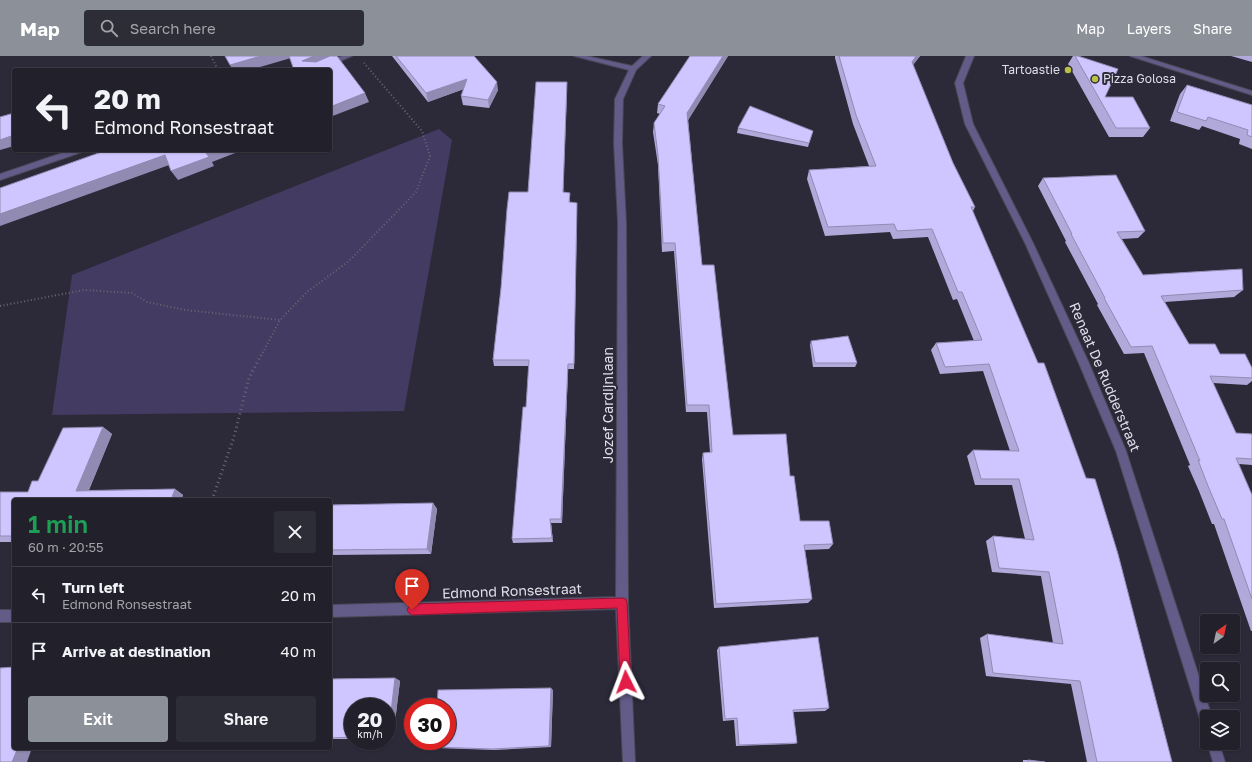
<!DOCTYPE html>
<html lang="en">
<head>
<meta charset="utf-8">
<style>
  :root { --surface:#21202b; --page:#2d2d37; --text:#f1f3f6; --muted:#a2a3a9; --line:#3e3e47; --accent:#8c9099 }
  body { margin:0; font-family:"Golos Text",sans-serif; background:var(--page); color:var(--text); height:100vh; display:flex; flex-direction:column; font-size:15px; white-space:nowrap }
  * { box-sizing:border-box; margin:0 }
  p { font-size:13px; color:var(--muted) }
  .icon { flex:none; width:22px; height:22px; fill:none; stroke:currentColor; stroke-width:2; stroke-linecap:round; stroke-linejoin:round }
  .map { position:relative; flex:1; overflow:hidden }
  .details { position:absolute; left:12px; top:442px; width:320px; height:252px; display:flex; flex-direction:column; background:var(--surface); border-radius:4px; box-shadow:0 1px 3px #0004,0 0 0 1px var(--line) }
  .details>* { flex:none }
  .top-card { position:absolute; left:12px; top:12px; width:320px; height:84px; border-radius:4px; box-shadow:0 1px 3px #0004,0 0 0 1px var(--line); background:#21202b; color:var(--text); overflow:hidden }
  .needle { width:26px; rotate:33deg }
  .fabs { position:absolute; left:1200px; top:558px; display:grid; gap:8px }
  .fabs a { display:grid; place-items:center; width:40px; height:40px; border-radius:4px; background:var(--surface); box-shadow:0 1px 3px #0004,0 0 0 1px var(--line); font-size:20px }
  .speed { position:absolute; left:344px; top:642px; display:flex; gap:8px; font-size:20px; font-weight:700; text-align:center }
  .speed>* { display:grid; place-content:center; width:52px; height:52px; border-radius:50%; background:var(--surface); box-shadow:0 1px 3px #0004,0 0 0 1px var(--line); line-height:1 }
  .speed small { font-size:10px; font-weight:400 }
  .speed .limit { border:6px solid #d22; background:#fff; color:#111 }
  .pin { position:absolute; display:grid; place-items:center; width:34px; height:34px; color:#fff; margin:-41px -17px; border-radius:50% 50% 50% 0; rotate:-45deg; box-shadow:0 0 4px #0007 }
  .pin .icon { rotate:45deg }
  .me { position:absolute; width:44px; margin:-22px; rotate:357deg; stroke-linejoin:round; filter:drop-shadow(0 0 3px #0008) }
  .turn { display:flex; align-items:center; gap:14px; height:84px; padding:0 16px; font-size:18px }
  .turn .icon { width:52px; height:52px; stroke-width:2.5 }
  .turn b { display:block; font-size:28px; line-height:34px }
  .round { display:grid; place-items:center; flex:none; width:42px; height:42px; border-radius:4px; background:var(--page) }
  .summary { display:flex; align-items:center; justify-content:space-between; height:68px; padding:0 16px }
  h1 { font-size:24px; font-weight:600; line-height:30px; color:#1e9e55 }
  .action { display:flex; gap:8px; margin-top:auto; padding:8px 16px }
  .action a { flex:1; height:46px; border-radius:4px; background:var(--accent); color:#fff; font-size:16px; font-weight:600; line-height:46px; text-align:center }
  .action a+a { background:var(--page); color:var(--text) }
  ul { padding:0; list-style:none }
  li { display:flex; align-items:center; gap:12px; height:56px; padding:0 16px; border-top:1px solid var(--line) }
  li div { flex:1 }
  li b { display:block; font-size:15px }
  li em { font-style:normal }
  header { display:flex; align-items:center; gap:24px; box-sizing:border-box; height:56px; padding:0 20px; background:var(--accent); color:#fff }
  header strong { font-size:19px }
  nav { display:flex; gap:22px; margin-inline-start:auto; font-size:14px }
  .search { width:280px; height:36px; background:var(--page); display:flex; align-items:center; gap:10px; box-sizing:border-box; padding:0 14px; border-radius:4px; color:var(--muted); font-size:15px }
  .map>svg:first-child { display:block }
</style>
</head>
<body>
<header>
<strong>Map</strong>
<div class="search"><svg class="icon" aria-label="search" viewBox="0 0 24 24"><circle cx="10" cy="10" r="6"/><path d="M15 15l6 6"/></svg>Search here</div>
<nav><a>Map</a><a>Layers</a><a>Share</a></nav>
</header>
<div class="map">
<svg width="1252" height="706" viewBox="0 0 1252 706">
  <rect width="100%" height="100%" fill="#2c2a39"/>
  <path fill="#433b61" d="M439,73L452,84L404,355L52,359L72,219Z"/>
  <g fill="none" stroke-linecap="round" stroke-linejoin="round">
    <defs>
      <path id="minor" d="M342,0H352L319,14H308Z
        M574,0H587L632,10L643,0H651L636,14L623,43L622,87L626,167L628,547L635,706H623L616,553L330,561V549L616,541L618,167L614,87L615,43L629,14Z
        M966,0H974L963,27L973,68L1033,187L1088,305L1126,395L1212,661H1207V672L1203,670L1201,666L1116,395L1078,305L1025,187L965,68L955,27Z
        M71,94H83L82,96L0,124V118Z
        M0,554H14V566H0Z
        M1207,686L1219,687L1225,706H1213Z"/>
      <path id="tertiary" d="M1130,0H1141L1252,35V39Z"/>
    </defs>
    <use href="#minor" stroke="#494755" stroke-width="2"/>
    <use href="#tertiary" stroke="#494755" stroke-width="2"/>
    <path stroke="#686774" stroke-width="2" stroke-dasharray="1 2.5" stroke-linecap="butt" d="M211,0L218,14
      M0,250L84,234L132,237L147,246L185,254L280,264
      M261,300L280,264L307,236L349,205L416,136L430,100L422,75L364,7"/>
    <path stroke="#686774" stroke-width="3" stroke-dasharray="1 3.5" stroke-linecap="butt" d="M212,444L234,381L249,322L261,299"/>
    <use href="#minor" fill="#635b88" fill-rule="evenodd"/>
    <use href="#tertiary" fill="#635b88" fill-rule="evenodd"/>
  </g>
  <path fill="#b2a9db" d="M392,0H474L498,34L489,52L463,49L461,40L464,33L428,46Z
    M690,0H728L688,64L702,209L733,379L790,420L800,465L833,488L829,493L805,494L812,543L808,547L714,552L702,403L703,397L710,396L707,356H686L674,195L662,196L658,109L653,76L654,67L660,58L657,57L658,48Z
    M835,0H920L913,9L953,107L975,151L973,155L1172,706H1087L1071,628L986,620L980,582L987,578L1053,587L1041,520L992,516L986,485L993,480L1025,483L1012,429H975L967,400L973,394L1010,395L983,315L940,318L931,294L936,287L974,285L957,243L953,244L928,181L893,183L890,176L825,180L807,123L809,114L869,110L853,68L835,2Z
    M1073,0H1078L1105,41L1150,72L1143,81H1109L1068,8Z
    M1231,0H1252V6Z
    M1187,29L1252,49V93L1239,88L1240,83L1202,70L1199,74L1170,65L1180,38Z
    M567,33L563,136L570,137V146L577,147V153L574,313H568L562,467H551L553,486L513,487L512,483L526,351L529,310H494L493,304L501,232L528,136Z
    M738,72L813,75L808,91L737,77Z
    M1043,122L1145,175L1138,182L1122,183L1143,219L1243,234L1234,241L1165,246L1189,288L1220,298L1252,312V325L1247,329L1213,327L1236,377L1252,378V409L1239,408L1252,439V575H1251L1214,468H1212L1199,435L1188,410L1190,409L1144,297L1124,298L1097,249L1098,248L1065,186L1066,185L1038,130Z
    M811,285L857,307L855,311H813L810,289Z
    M103,371L112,378L89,434L175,433L183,439L181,444H14V486H0V436H28L38,425Z
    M433,447L437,453L431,498L330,499V449Z
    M719,591L829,652L825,655L793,656L797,687L793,688L736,690L734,664L723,665L717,594Z
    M395,622L400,625L393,682H387V651H353V683H330V623Z
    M553,634L551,691L495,694L437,692L432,691Z
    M1023,704H1028L1045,706H1023Z"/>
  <path fill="#918ab2" d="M261,0H290L291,2L250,14H233L230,9Z
    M314,0H334L307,14L302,5Z
    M723,0H728L687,66V57Z
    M916,0H920L908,15L912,6Z
    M467,23L469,31L428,46L426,37Z
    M497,26L498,34L489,52L488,44Z
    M567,26V33L563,143V136Z
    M365,37L369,46L330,61V51Z
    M14,79V90L0,94V84Z
    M214,94H243L212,106L214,110L178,124L171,115L206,97Z
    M165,99L172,108L0,170V158Z
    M577,147V153L574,313V308Z
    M568,308V313L562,467L561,463Z
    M103,371L112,378L86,441L76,435Z
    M175,433L183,439L181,444H171Z
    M433,447L437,453L431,498L427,493Z
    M550,463L551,467L553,486L552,482Z
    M395,622L400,625L393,682L388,681Z
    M551,632L553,634L551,691L549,690Z
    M18,692H32L27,706H12Z"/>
  <path fill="#cfc5ff" stroke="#918ab2" d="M225,0H261L230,9Z
    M289,0H314L302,5L316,6L330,0H337L365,37L330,51V14H294Z
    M396,0H474L497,26L488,44L461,40L467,23L426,37Z
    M690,0H723L687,57L702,209H714L733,379L786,378L790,420H794L800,465H829L833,488L804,489L812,543L716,548L703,397L712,396L709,349H687L675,187H663L658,100L654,67L665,50L658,48Z
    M839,0H916L912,6L953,107L975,151H971L1038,307H1044L1086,422L1095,423L1118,498L1172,706H1097L1080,625L993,617L987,578L1063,588L1049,516L999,512L993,480L1034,484L1019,423H981L973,394L1019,395L989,308L945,311L936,287L982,284L962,236H958L932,173L897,175L894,168L828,171L809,114L876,110L856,59Z
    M1075,0H1078L1118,13L1105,41H1133L1150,72H1116Z
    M536,26H567L563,136L570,137L569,146L577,147L574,308H568L561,463H550L552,482L512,483L523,351H526L529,304H493L501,232L507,153L509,136H528Z
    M1187,29L1252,49V81L1247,79L1248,74L1208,61L1206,65L1177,56Z
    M750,50L813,75L809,87L738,72Z
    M14,57V79L0,84V61Z
    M107,94H214L206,97L209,101L171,115L165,99L0,158V132Z
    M1116,119L1145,175L1117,176L1143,219L1242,213L1243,234L1161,240L1189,288H1215L1220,298H1245L1252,312V322L1210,320L1236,377L1252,378V403L1236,402L1252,439V543L1224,463H1222L1208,430L1198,404L1200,405L1152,290L1131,291L1104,242H1105L1071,178H1072L1043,122Z
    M848,280L857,307H815L811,285Z
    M103,371L76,435L175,433L171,444H14V480H0V436H28L32,425H38L63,372Z
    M433,447L427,493L330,494V449Z
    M818,581L829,652L793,654L797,687L739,689L737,662L725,663L719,591Z
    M14,611V692H18L12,706H0V612Z
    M395,622L388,681H387V651H353V681L330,682V623Z
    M551,632L549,690L492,693L432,691L433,685H447V651H437L438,634Z
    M1028,704L1045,706H1028Z"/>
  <path fill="#e11d48" stroke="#92132f" d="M622,542L626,543L627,547L631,626L629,630L626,632L622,630L620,626L617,552L412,559L409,557L407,554L409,550L412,548Z"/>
  <g fill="#bac045" stroke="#2c2a39" stroke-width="1.5">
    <circle cx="1068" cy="14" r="4"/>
    <circle cx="1095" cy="23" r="4"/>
  </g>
  <g text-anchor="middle" stroke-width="4" stroke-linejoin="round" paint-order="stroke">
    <g font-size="12" fill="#dfdee8" stroke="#2c2a39" text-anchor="end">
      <text x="1060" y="18">Tartoastie</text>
      <text x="1103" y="27" text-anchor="start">Pizza Golosa</text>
    </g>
    <g font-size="14" fill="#dfdee8" stroke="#2c2a39">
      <text transform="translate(1105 321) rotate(67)" y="5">Renaat De Rudderstraat</text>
      <text transform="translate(608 349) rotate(-90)" y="5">Jozef Cardijnlaan</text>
      <text transform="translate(512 535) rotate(-2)" y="5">Edmond Ronsestraat</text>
    </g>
  </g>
</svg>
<div class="fabs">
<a><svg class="needle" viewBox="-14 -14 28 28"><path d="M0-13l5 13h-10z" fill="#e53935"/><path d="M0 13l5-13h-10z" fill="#a2a3a9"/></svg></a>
<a><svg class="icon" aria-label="search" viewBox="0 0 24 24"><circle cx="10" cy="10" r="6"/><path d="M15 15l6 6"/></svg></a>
<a><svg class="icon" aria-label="layers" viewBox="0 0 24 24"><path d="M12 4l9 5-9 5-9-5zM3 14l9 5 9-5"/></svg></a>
</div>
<div class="speed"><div>20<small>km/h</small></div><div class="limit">30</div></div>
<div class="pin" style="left:412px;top:554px;background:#d93025"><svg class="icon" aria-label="arrive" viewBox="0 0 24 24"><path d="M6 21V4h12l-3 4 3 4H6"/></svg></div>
<svg class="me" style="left:626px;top:626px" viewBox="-20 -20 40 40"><path d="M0-17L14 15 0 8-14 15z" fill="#e11d48" stroke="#fff" stroke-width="4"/></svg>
<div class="top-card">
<div class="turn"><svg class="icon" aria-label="left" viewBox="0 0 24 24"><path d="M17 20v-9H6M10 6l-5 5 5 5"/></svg><div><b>20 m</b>Edmond Ronsestraat</div></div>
</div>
<section class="details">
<div class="summary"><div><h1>1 min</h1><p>60 m · 20:55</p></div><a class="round"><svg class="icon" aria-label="close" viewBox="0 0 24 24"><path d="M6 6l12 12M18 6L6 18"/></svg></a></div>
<ul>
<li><svg class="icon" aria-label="left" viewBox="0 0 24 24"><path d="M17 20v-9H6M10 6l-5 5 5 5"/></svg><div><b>Turn left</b><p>Edmond Ronsestraat</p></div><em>20 m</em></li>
<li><svg class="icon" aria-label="arrive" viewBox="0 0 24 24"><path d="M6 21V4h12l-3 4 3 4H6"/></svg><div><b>Arrive at destination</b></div><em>40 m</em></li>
</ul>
<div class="action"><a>Exit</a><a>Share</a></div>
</section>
</div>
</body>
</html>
